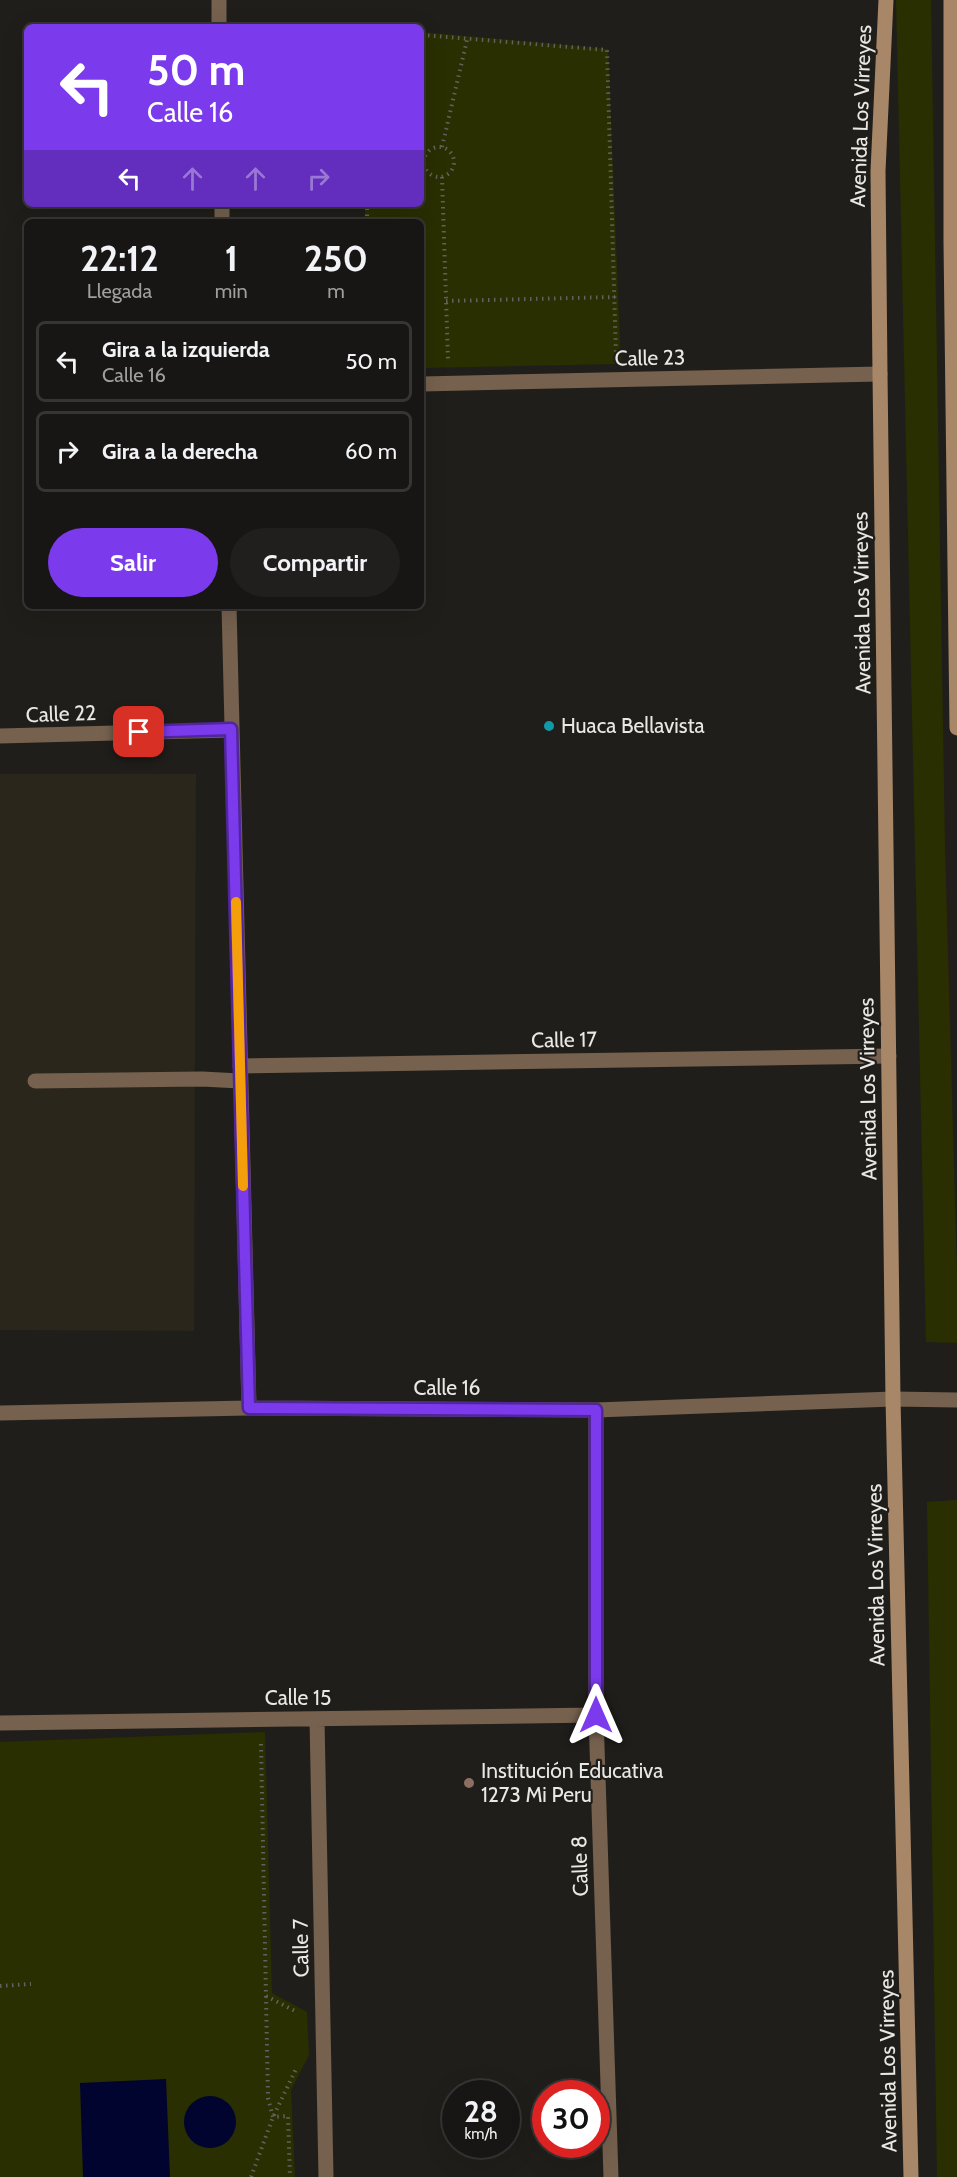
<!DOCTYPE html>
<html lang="es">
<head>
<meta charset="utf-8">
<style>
  :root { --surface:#181614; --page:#211f1d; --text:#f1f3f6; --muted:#9f9fa0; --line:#363534; --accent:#7c3aed }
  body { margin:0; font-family:Cabin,sans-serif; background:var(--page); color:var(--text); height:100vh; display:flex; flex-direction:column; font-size:22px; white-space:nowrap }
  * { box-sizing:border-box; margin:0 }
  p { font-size:20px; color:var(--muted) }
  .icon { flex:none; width:33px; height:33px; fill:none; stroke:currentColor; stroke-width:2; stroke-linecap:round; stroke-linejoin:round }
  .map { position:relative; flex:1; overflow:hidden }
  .details { position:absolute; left:24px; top:219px; width:400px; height:390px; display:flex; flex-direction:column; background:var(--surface); border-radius:9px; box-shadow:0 6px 24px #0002,0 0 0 2px var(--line) }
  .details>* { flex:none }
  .guide { position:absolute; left:24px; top:24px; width:400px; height:183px; border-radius:9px; box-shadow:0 6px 24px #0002,0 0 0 2px var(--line); background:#7c3aed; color:#fff; overflow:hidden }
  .speed { position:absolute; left:442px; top:2080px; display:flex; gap:12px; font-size:30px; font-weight:700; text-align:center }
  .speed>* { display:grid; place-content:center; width:78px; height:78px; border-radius:50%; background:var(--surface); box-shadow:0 6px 24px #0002,0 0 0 2px var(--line); line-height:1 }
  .speed small { font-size:15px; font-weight:400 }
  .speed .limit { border:9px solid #d22; background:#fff; color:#111 }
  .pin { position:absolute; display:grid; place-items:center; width:51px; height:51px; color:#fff; margin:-26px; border-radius:12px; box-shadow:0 3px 9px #0006 }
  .me { position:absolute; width:66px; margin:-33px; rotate:0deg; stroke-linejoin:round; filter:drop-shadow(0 0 4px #0008) }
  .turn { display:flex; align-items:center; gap:21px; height:126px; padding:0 24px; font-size:27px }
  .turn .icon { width:78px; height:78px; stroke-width:2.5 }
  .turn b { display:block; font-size:42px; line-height:51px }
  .lanes { display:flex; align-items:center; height:57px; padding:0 24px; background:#0003; justify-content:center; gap:30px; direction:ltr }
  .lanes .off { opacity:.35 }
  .eta { display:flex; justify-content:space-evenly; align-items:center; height:102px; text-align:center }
  .eta b { font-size:36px; font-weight:700; line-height:42px }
  .primary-button { display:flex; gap:12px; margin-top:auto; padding:12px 24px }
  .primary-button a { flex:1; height:69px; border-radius:36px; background:var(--accent); color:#fff; font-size:24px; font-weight:700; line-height:69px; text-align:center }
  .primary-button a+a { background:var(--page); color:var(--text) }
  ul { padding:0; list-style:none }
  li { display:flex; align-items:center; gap:18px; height:81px; margin:0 12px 9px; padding:0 12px; border:3px solid var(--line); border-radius:9px }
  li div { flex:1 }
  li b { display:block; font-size:22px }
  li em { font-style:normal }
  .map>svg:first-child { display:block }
</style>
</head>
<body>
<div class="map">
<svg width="957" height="2177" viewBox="0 0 957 2177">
  <rect width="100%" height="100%" fill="#201e1a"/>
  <path fill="#2a261c" d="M0,774H196L194,1331L0,1330Z"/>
  <path fill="#292f01" d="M896,0H931L945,847L957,1272V1343L926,1342Z
    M422,32L608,49L621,364L422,368V222H365V204H422Z
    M957,1500V2177H937L927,1502Z
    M265,1732L272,1993L307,2012L309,2055L291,2090L295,2177H0V1742Z"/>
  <path fill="#00042e" d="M166,2079L170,2177H83L80,2083Z
    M184 2122a26 26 0 1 1 52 0a26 26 0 1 1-52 0Z"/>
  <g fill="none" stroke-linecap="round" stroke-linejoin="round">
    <path stroke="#63615d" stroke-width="4" stroke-dasharray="1.5 4.5" stroke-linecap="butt" d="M422,35L607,50L616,355
      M442,147L467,40
      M424 162a15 15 0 1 1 30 0a15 15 0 1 1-30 0Z
      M442,177L448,359
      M367,222V204
      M446,301L615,297
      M261,1744L268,2098L273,2117L288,2116L290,2177
      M0,1986L31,1984
      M266,1996L295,2011
      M251,2177L273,2117L296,2069"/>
    <path stroke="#75614e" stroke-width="15" d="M35,1081L202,1079L240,1081"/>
    <path stroke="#75614e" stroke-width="15" d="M219,0V27
      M222,204V222
      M422,384L880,374
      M229,606L249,1408
      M0,736L231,730
      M240,1066L889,1056
      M596,1410V1715L611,2177
      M0,1413L249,1408L596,1410L893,1399L957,1400
      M317,1719L326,2177
      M0,1723L596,1715"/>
    <path stroke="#a88768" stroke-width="15" d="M886,0L878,171L880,374L893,1399L911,2177
      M951,0V242L957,728"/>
  </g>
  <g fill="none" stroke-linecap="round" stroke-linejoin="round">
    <defs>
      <path id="route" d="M139,732L231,729L249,1408L596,1410V1715"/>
    </defs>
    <use href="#route" stroke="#51269a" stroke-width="15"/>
    <use href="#route" stroke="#7c3aed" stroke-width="10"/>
    <path stroke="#f59e0b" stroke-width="10" d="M236,902L243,1186"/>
  </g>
  <circle fill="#0f9aa8" stroke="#201e1a" stroke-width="2" cx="549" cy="726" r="6"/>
  <circle fill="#8d6e63" stroke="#201e1a" stroke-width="2" cx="469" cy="1783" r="6"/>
  <g text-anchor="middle" stroke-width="4.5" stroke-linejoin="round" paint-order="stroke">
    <g font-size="21" fill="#e9e8e4" stroke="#201e1a">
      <text transform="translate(861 116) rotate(-88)" y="7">Avenida Los Virreyes</text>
      <text transform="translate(650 358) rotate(-1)" y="7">Calle 23</text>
      <text transform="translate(862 603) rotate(-91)" y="7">Avenida Los Virreyes</text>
      <text transform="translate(61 714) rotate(-2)" y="7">Calle 22</text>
      <text transform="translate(564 1040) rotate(-1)" y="7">Calle 17</text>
      <text transform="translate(868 1089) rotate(-91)" y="7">Avenida Los Virreyes</text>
      <text x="447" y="1395">Calle 16</text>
      <text transform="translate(876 1575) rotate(-91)" y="7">Avenida Los Virreyes</text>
      <text x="298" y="1705">Calle 15</text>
      <text transform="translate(580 1866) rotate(-92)" y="7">Calle 8</text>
      <text transform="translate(301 1948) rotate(-91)" y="7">Calle 7</text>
      <text transform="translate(888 2061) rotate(-91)" y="7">Avenida Los Virreyes</text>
    </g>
    <g font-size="21" fill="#e9e8e4" stroke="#201e1a" text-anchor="start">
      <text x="561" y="733">Huaca Bellavista</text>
      <text x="481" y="1778">Institución Educativa<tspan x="481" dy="24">1273 Mi Peru</tspan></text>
    </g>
  </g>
</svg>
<div class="speed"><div>28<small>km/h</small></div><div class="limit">30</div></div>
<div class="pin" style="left:139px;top:732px;background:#d93025"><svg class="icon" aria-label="arrive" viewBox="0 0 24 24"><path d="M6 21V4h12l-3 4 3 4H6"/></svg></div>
<svg class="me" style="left:596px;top:1715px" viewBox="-20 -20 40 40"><path d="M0-17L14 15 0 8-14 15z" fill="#7c3aed" stroke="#fff" stroke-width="4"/></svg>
<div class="guide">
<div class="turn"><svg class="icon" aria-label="left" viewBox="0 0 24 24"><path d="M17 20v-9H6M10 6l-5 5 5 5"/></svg><div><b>50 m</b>Calle 16</div></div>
<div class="lanes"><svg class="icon" aria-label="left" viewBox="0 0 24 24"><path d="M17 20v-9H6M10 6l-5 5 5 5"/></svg><svg class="icon off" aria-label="ahead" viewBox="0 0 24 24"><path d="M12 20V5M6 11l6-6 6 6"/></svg><svg class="icon off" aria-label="ahead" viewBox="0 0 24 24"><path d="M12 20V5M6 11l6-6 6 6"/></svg><svg class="icon off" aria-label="right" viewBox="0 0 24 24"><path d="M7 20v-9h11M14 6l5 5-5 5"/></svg></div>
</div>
<section class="details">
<div class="eta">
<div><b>22:12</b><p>Llegada</p></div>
<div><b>1</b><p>min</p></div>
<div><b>250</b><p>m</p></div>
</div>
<ul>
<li><svg class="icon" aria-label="left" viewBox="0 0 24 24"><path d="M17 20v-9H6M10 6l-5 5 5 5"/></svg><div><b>Gira a la izquierda</b><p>Calle 16</p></div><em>50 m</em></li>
<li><svg class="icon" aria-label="right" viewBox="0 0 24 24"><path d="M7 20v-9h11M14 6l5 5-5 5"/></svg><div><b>Gira a la derecha</b></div><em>60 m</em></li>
</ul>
<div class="primary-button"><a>Salir</a><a>Compartir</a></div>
</section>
</div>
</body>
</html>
